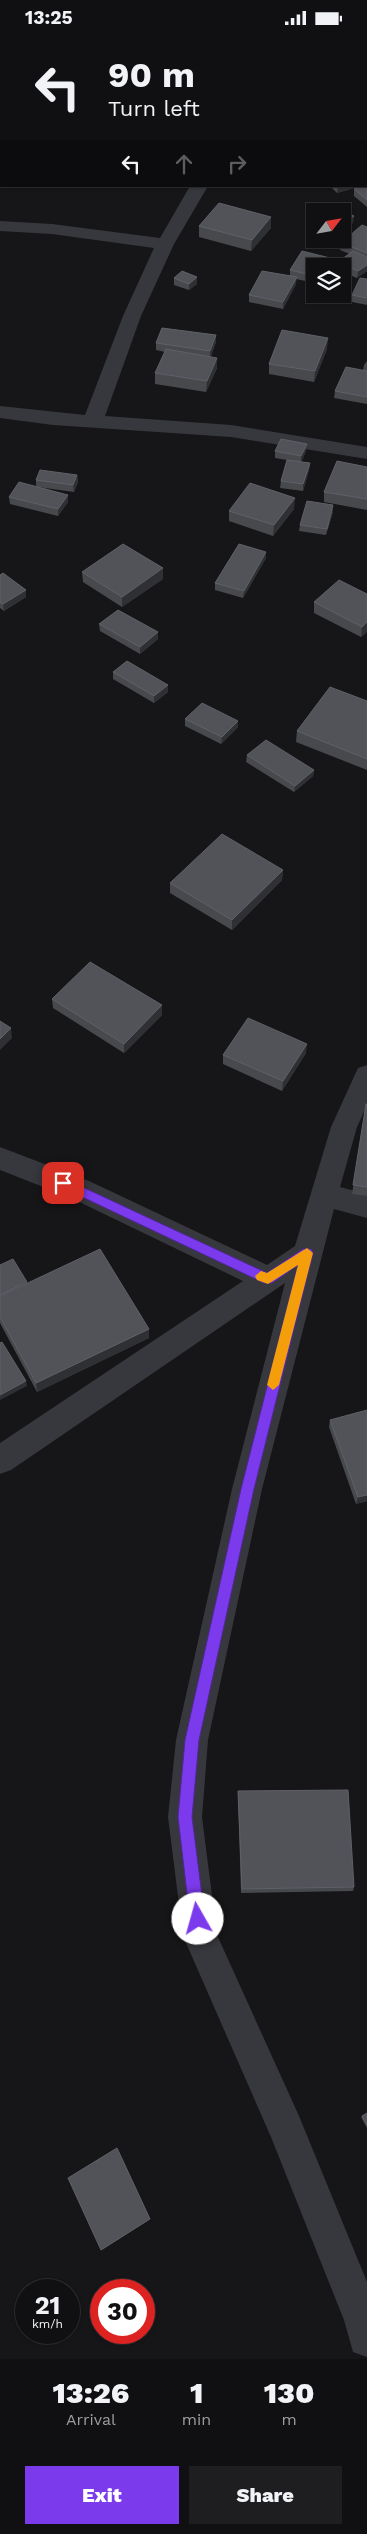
<!DOCTYPE html>
<html lang="en">
<head>
<meta charset="utf-8">
<style>
  :root { --surface:#101012; --page:#1e1e20; --text:#f1f3f6; --muted:#9c9d9f; --line:#303032; --accent:#7c3aed }
  body { margin:0; font-family:"Work Sans",sans-serif; background:var(--page); color:var(--text); height:100vh; display:flex; flex-direction:column; font-size:19px; white-space:nowrap }
  * { box-sizing:border-box; margin:0 }
  p { font-size:16px; color:var(--muted) }
  .icon { flex:none; width:28px; height:28px; fill:none; stroke:currentColor; stroke-width:2; stroke-linecap:round; stroke-linejoin:round }
  .map { position:relative; height:2324px; overflow:hidden }
  .drawer { display:flex; flex-direction:column; background:var(--surface); flex:1 }
  .drawer>* { flex:none }
  .banner { position:absolute; left:0px; top:0px; width:368px; height:152px; box-shadow:0 1px 4px #0004,0 0 0 1px var(--line); background:#101012; color:var(--text); overflow:hidden }
  .needle { width:32px; rotate:59deg }
  .buttons { position:absolute; left:306px; top:168px; display:grid; gap:10px }
  .buttons a { display:grid; place-items:center; width:45px; height:45px; border-radius:0px; background:var(--surface); box-shadow:0 1px 4px #0004,0 0 0 1px var(--line); font-size:25px }
  .speed { position:absolute; left:15px; top:2244px; display:flex; gap:10px; font-size:25px; font-weight:700; text-align:center }
  .speed>* { display:grid; place-content:center; width:65px; height:65px; border-radius:50%; background:var(--surface); box-shadow:0 1px 4px #0004,0 0 0 1px var(--line); line-height:1 }
  .speed small { font-size:12px; font-weight:400 }
  .speed .limit { border:8px solid #d22; background:#fff; color:#111 }
  .pin { position:absolute; display:grid; place-items:center; width:42px; height:42px; color:#fff; margin:-21px; border-radius:10px; box-shadow:0 2px 8px #0006 }
  .me { position:absolute; width:55px; margin:-28px; rotate:353deg; stroke-linejoin:round; filter:drop-shadow(0 0 4px #0008) }
  .turn { display:flex; align-items:center; gap:18px; height:105px; padding:0 25px; font-size:22px }
  .turn .icon { width:65px; height:65px; stroke-width:2.5 }
  .turn b { display:block; font-size:35px; line-height:42px }
  .lanes { display:flex; align-items:center; height:48px; padding:0 25px; background:#0003; justify-content:center; gap:25px; direction:ltr }
  .lanes .off { opacity:.35 }
  .eta { display:flex; justify-content:space-evenly; align-items:center; height:85px; text-align:center }
  .eta b { font-size:30px; font-weight:800; line-height:35px }
  .button { display:flex; gap:10px; margin-top:auto; padding:10px 25px }
  .button a { flex:1; height:58px; border-radius:0px; background:var(--accent); color:#fff; font-size:20px; font-weight:800; line-height:58px; text-align:center }
  .button a+a { background:var(--page); color:var(--text) }
  .status { display:flex; justify-content:space-between; align-items:center; height:35px; padding:0 25px; background:var(--surface); direction:ltr }
  .status svg { height:14px; fill:currentColor }
  .map>svg:first-child { display:block }
</style>
</head>
<body>
<div class="status"><b>13:25</b><svg viewBox="0 0 49 12"><path d="M0 12V9h3v3zM5 12V6h3v6zM10 12V3h3v9zM15 12V0h3v12zM26 1h20v11H26zM47 4h2v5h-2z"/></svg></div>
<div class="map">
<svg width="367" height="2324" viewBox="0 0 367 2324">
  <rect width="100%" height="100%" fill="#161618"/>
  <g fill="none" stroke-linecap="round" stroke-linejoin="round">
    <path fill="#37383d" fill-rule="evenodd" d="M141,0H157L158,1H142Z
      M366,79H367V89H366Z
      M190,151H208L174,209L141,281L105,381L231,390L367,412V424L231,402L53,390L0,383V371L85,380L123,281L154,213L52,199L0,196V186L52,189L160,203Z
      M367,1030V1070L357,1092L340,1152L367,1159V1183L334,1174L262,1454L208,1705L202,1782L217,1900L299,2081L367,2247V2322L353,2317L344,2285L271,2102L183,1901L168,1782L176,1705L232,1454L285,1248L11,1435L0,1439V1408L243,1246L69,1162L0,1135V1112L89,1146L267,1230L295,1211L331,1092L358,1033Z"/>
  </g>
  <path fill="#47494d" d="M116,0H132V1H116Z
    M0,96H1V123L0,120Z
    M367,150V172L354,161V154Z
    M330,151H361L337,158Z
    M199,191L271,193L251,216L199,202Z
    M367,192V236L357,243L342,237V231H337L338,227L350,219L340,215L341,208Z
    M310,197L315,199V204H334L326,210L310,204Z
    M334,224V231H315V248L296,244V249L283,274L249,267V260L290,241V235Z
    M197,242V249L189,255L174,250V243Z
    M367,244V270L352,267V260Z
    M216,307L211,321L217,333L206,357L155,349V338L165,317L156,315V308Z
    M327,314L314,347L269,339V329Z
    M367,326V369L334,363L335,356L363,335L364,330Z
    M307,409L306,416L301,427L310,428L309,435L303,456L280,453L281,446L287,425L275,423V416Z
    M367,432V475L324,467V457Z
    M77,440L78,447L74,457L38,452L68,467L58,481L10,469L9,462L36,452V445Z
    M294,474L273,501L229,486V476Z
    M333,477L326,500L299,496L300,490Z
    M266,517V523L243,563L215,555V548Z
    M82,537L163,544L122,572L83,547Z
    M0,540L26,555V562L4,576L0,573Z
    M367,559V597L361,602L314,578V567Z
    M99,589L158,604L140,619L100,596Z
    M113,637L168,650V657L154,668L113,644Z
    M367,666V735L296,707L297,696Z
    M185,684L238,692L221,709L185,691Z
    M247,720L314,735L313,741L294,757L246,727Z
    M283,835L282,845L232,895L170,858V848Z
    M52,964L162,970V980L124,1018L53,973Z
    M306,1018L282,1056L223,1029V1020Z
    M366,1069H367V1161L352,1159Z
    M0,1230L27,1248L149,1294V1303L37,1357L0,1288Z
    M330,1385L367,1466L356,1469L329,1392Z
    M238,1756L354,1852L353,1856L241,1858L238,1761Z
    M367,2078V2093L361,2082Z"/>
  <path fill="#2f3033" d="M170,0H213L193,1H170Z
    M338,151H361L337,158Z
    M354,181L353,188L342,196V190Z
    M271,182V193L251,216L252,205Z
    M327,204H334L326,210Z
    M334,224V231H329Z
    M367,230V236L357,243L358,236Z
    M197,242V249L189,255V249Z
    M297,242L296,249L283,274V267Z
    M216,300V307L210,323V316Z
    M328,303L327,314L314,347L315,336Z
    M217,323V333L206,357L207,346Z
    M307,409L306,416L301,428V421Z
    M310,428L309,435L303,456V449Z
    M77,440L78,447L74,457L73,450Z
    M68,460V467L58,481V474Z
    M295,463L294,474L273,501L274,490Z
    M333,470V477L326,500L327,494Z
    M266,517V523L243,563L244,556Z
    M163,533V544L122,572V562Z
    M26,555V562L4,576L3,569Z
    M367,587V597L361,602L362,592Z
    M158,597V604L140,619V612Z
    M168,650V657L154,668V661Z
    M238,686V692L221,709L222,702Z
    M314,735L313,741L294,757L295,751Z
    M283,835L282,845L232,895V885Z
    M162,970V980L124,1018V1009Z
    M11,993L12,1003L0,1015V1004Z
    M307,1009L306,1018L282,1056L283,1046Z
    M27,1247V1252L0,1265V1260Z
    M149,1294V1303L37,1357L36,1348Z
    M26,1346L27,1351L0,1365V1360Z
    M367,1460V1466L356,1469L358,1462Z"/>
  <path fill="#525359" stroke="#5f6168" d="M197,0H269V1H193Z
    M274,0H305L304,1H273Z
    M0,96H1V115L0,112Z
    M366,150H367V165L354,154L364,151H366Z
    M219,168L271,182L252,205L199,191Z
    M342,176L354,181L342,190Z
    M362,190L367,192V218L341,208Z
    M315,193V199L310,197Z
    M302,216L334,224L329,231H315V241L290,235Z
    M353,216L367,222V230L358,236L338,227Z
    M182,236L197,242L189,249L174,243Z
    M262,236L297,242L283,267L249,260Z
    M360,243L367,244V263L352,260Z
    M162,293L216,300L210,316L156,308Z
    M282,295L328,303L315,336L269,329Z
    M166,314L217,323L207,346L155,338Z
    M346,332L367,336V362L335,356Z
    M281,404L307,409L301,421L275,416Z
    M287,425L310,428L303,449L281,446Z
    M337,426L367,432V464L324,457Z
    M40,435L77,440L73,450L36,445Z
    M19,447L68,460L58,474L9,462Z
    M250,448L295,463L274,490L229,476Z
    M307,466L333,470L327,494L300,490Z
    M123,509L163,533L122,562L82,537Z
    M239,509L266,517L244,556L215,548Z
    M3,538L26,555L3,569L0,567V540Z
    M339,545L367,559V587L362,592L314,567Z
    M118,575L158,597L140,612L99,589Z
    M127,626L168,650L154,661L113,637Z
    M330,652L367,666V724L297,696Z
    M202,668L238,686L222,702L185,684Z
    M266,705L314,735L295,751L247,720Z
    M222,799L283,835L232,885L170,848Z
    M90,927L162,970L124,1009L52,964Z
    M248,983L307,1009L283,1046L223,1020Z
    M0,986L11,993L0,1004Z
    M366,1069H367V1152L353,1150Z
    M100,1214L149,1294L36,1348L0,1282V1261Z
    M13,1224L27,1247L0,1260V1230Z
    M2,1307L26,1346L0,1360V1308Z
    M367,1375V1460L358,1462L330,1385Z
    M348,1755L354,1852L242,1854L238,1756Z
    M367,2078V2090L362,2081Z
    M117,2113L150,2184L101,2215L68,2143Z"/>
  <path fill="#7c3aed" stroke="#51269a" d="M63,1143L267,1238L303,1214H311L313,1218L254,1454L199,1705L192,1782L205,1884L203,1889L198,1891L193,1889L190,1884L178,1782L185,1705L241,1454L298,1230L272,1248H264L59,1151V1144Z"/>
  <path fill="#f59e0b" d="M307,1213L313,1218L279,1350L273,1355L267,1350L298,1230L268,1249L257,1245L255,1241L261,1236L267,1238Z"/>
</svg>
<div class="buttons">
<a><svg class="needle" viewBox="-14 -14 28 28"><path d="M0-13l5 13h-10z" fill="#e53935"/><path d="M0 13l5-13h-10z" fill="#9c9d9f"/></svg></a>
<a><svg class="icon" aria-label="layers" viewBox="0 0 24 24"><path d="M12 4l9 5-9 5-9-5zM3 14l9 5 9-5"/></svg></a>
</div>
<div class="speed"><div>21<small>km/h</small></div><div class="limit">30</div></div>
<div class="pin" style="left:63px;top:1148px;background:#d93025"><svg class="icon" aria-label="arrive" viewBox="0 0 24 24"><path d="M6 21V4h12l-3 4 3 4H6"/></svg></div>
<svg class="me" style="left:198px;top:1884px" viewBox="-20 -20 40 40"><circle r="19" fill="#fff"/><path d="M0-13L10 11 0 6-10 11z" fill="#7c3aed"/></svg>
<div class="banner">
<div class="turn"><svg class="icon" aria-label="left" viewBox="0 0 24 24"><path d="M17 20v-9H6M10 6l-5 5 5 5"/></svg><div><b>90 m</b>Turn left</div></div>
<div class="lanes"><svg class="icon" aria-label="left" viewBox="0 0 24 24"><path d="M17 20v-9H6M10 6l-5 5 5 5"/></svg><svg class="icon off" aria-label="ahead" viewBox="0 0 24 24"><path d="M12 20V5M6 11l6-6 6 6"/></svg><svg class="icon off" aria-label="right" viewBox="0 0 24 24"><path d="M7 20v-9h11M14 6l5 5-5 5"/></svg></div>
</div>
</div>
<section class="drawer">
<div class="eta">
<div><b>13:26</b><p>Arrival</p></div>
<div><b>1</b><p>min</p></div>
<div><b>130</b><p>m</p></div>
</div>
<div class="button"><a>Exit</a><a>Share</a></div>
</section>
</body>
</html>
